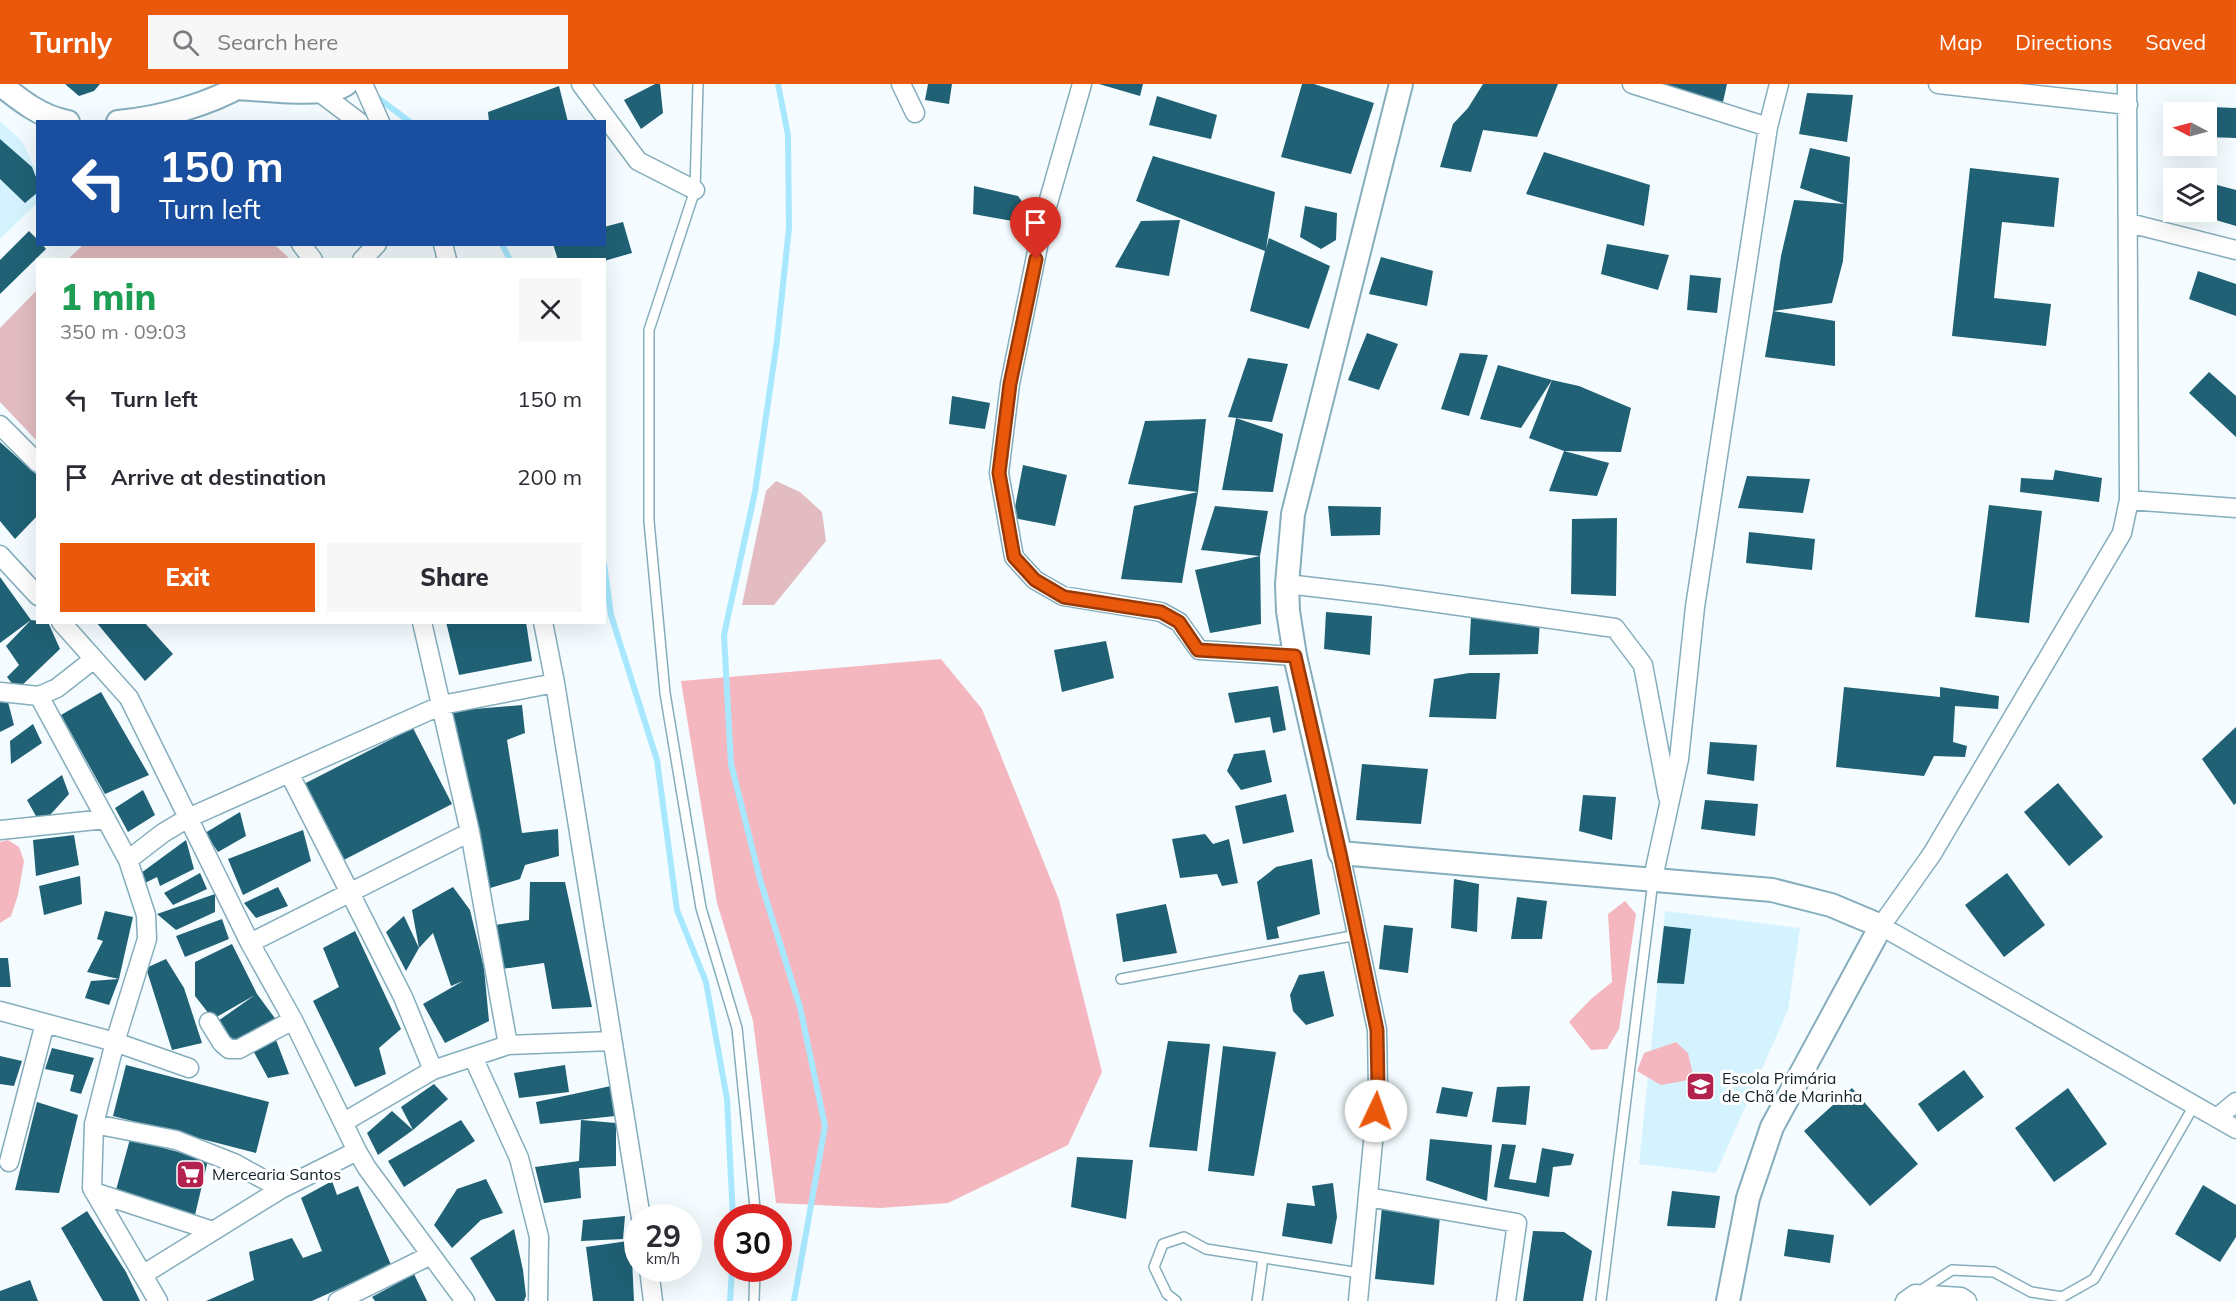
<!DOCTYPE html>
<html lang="en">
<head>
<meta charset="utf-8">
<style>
  :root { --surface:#fff; --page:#f7f7f7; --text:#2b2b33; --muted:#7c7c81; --accent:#ea580c }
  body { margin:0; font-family:Mulish,sans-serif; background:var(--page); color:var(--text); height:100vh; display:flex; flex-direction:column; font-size:22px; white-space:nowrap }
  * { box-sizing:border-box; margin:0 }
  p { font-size:20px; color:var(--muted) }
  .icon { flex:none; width:33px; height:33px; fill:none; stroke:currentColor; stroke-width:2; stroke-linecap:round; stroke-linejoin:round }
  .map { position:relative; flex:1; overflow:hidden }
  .panel { position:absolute; left:36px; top:174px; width:570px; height:366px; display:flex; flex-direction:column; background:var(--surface); border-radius:0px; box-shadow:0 6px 24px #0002 }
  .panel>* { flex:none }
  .top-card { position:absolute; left:36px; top:36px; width:570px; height:126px; border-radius:0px; box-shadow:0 6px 24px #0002; background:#1a4fa0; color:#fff; overflow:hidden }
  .needle { width:39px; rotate:276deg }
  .buttons { position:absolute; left:2163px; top:18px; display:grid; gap:12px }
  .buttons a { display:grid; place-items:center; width:54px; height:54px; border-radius:0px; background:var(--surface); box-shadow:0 6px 24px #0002; font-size:30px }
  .speed { position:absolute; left:624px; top:1120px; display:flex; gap:12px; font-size:30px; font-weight:700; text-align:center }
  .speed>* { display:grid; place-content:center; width:78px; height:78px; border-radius:50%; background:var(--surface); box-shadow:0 6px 24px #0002; line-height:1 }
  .speed small { font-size:15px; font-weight:400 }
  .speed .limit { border:9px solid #d22; background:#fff; color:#111 }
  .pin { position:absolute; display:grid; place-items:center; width:51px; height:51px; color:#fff; margin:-62px -26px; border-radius:50% 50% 50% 0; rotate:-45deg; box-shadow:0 0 6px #0007 }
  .pin .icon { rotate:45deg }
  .me { position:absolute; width:66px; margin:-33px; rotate:3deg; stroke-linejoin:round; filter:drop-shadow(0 0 4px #0008) }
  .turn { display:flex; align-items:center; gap:21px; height:126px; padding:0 24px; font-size:27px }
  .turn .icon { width:78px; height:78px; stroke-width:2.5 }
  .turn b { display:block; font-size:42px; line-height:51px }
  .round { display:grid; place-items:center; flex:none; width:63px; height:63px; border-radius:0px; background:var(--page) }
  .head { display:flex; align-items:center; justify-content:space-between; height:102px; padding:0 24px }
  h1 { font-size:36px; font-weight:800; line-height:45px; color:#1e9e55 }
  .primary-button { display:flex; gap:12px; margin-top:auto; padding:12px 24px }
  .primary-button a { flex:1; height:69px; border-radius:0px; background:var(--accent); color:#fff; font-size:24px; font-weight:800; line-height:69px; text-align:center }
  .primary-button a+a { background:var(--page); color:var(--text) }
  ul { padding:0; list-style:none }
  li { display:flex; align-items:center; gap:18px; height:78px; padding:0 24px }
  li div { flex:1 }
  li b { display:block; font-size:22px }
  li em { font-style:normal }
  header { display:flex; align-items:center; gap:36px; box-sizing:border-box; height:84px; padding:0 30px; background:var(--accent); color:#fff }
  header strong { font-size:28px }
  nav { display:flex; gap:33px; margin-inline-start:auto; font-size:21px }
  .search { width:420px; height:54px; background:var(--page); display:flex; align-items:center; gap:15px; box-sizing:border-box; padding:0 21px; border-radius:0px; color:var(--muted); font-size:22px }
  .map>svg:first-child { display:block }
</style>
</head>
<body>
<header>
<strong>Turnly</strong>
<div class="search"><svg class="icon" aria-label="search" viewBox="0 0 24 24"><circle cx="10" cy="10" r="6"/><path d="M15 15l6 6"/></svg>Search here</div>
<nav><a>Map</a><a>Directions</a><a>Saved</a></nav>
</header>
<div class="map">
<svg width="2236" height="1217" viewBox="0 0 2236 1217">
  <rect width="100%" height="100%" fill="#f4fcff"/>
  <path fill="#d5f3fe" d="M0,37L22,57L38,91L37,119L0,155Z
    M1665,827L1800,844L1788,926L1716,1089L1639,1080Z"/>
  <path fill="#e2bcc1" d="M83,161H275L290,175H68Z
    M37,206V357L0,318V244Z
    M776,397L800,408L822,428L826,457L774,521H742L766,407Z"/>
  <path fill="#f4b6bf" d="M941,575L982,625L1059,816L1102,988L1068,1061L948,1119L880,1124L776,1119L753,937L717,819L681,597Z
    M8,756L19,763L24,777L18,811L11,832L0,839V758Z
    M1625,817L1636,830L1619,945L1607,965L1591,966L1569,938L1591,915L1612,898L1608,830Z
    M1676,958L1688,969L1694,995L1661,1001L1637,987L1644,969Z"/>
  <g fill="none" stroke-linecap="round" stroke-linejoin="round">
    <path stroke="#a8e8ff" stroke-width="6" d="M778,0L788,51L789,144L777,257L755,408L724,551L731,680L761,799L800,923L825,1042L794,1217
      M374,11L410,38
      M502,160L510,176
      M604,480L611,531L657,676L677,826L706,898L727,1015L733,1134
      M730,1217L732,1185"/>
  </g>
  <path fill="#206175" d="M65,0H100L94,7L79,12Z
    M655,0H660L663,29L641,45L624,16Z
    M928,0H952L949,20L925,16Z
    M1099,0H1143L1140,12Z
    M1302,0H1314L1374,19L1351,90L1281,73Z
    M1483,0H1558L1537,53L1483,46L1471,88L1440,83L1453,40L1468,24Z
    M1659,0H1727L1723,18Z
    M559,2L568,38H489L488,28Z
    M1807,9L1853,11L1847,58L1799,50Z
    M1157,12L1217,31L1211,55L1149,41Z
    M2184,22L2236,24V54L2206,53V28H2184Z
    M0,55L32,83L38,98V108L25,119L0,95Z
    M1810,64L1850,73L1843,177L1832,219L1773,227L1781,172L1794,116L1845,120L1800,104Z
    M1544,68L1650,101L1644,142L1526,110Z
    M1153,72L1275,108L1266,165L1269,154L1330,182L1309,245L1250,227L1265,167L1136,117Z
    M1970,84L2059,94L2054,143L2002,138L1994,214L2051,220L2046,262L1952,252Z
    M2206,98L2236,106V142L2189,128H2206Z
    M974,102L1018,112L1026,123L1024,139L973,130Z
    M1305,122L1337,129L1336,156L1321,165L1300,153Z
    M1180,136L1169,192L1115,183L1141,137Z
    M623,138L632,169L604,177L558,176L553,160H604V143Z
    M29,147L38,156V160H42L46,165L0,210V176Z
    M1607,160L1669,171L1658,206L1601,190Z
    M1381,173L1433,187L1427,222L1369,210Z
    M2198,187L2236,200V232L2189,215Z
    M1690,191L1721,194L1717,229L1687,226Z
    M1773,227L1835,237V282L1765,273Z
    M1367,249L1398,260L1379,306L1348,296Z
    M1460,269L1488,271L1469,332L1441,325Z
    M1248,274L1288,280L1272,338L1228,333Z
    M1498,281L1552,296L1521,344L1480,335Z
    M2209,288L2236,312V353L2189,309Z
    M1552,296L1579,302L1631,324L1621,368L1564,367L1609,379L1597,412L1549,407L1564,367L1529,354Z
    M952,312L990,319L985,345L949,340Z
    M1236,334L1283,350L1273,408L1222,406Z
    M1206,335L1198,408L1182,499L1121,495L1134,422L1198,408L1128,400L1145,337Z
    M0,358L38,392V431L15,455L0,437Z
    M1023,381L1067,391L1055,442L1013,434Z
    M2055,386L2102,394L2099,418L2020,408L2021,394L2053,396Z
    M1747,392L1810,395L1803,429L1738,424Z
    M1989,421L2042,427L2029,539L1975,533Z
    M1215,422L1268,427L1260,472L1261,540L1210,549L1195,486L1260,472L1201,466Z
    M1328,422L1381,423L1380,451L1331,452Z
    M1617,434L1616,512L1571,510L1572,435Z
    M1749,448L1815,455L1812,486L1746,479Z
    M0,493L31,536L48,538L60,565L17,606L7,593L19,581L6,562L31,536L0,559Z
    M1326,528L1372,532L1370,571L1324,565Z
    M1471,533L1540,536L1538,570L1469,571Z
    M96,538H144L173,570L145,597Z
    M446,538H526L532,577L459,591Z
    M1106,557L1114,594L1062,608L1054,566Z
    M1469,589H1500L1496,635L1429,633L1434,595Z
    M1278,602L1286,646L1273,649L1270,633L1235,639L1228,609Z
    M1844,603L1940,613V603L1999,612L1998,625L1955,622L1953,658L1967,662L1965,673L1934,672L1924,692L1836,683Z
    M101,608L149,691L105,710L61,631Z
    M0,617L8,618L14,641L0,648Z
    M522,621L525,649L507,656L522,749L558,745L559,772L525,781L520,795L487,805L450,627Z
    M33,640L42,659L11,680L10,657Z
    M2236,643V719L2234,721L2202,675Z
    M413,644L452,720L338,779L302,701Z
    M1710,658L1757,661L1754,697L1707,690Z
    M1265,666L1272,698L1241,706L1227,687L1234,670Z
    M1362,680L1428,685L1421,740L1356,736Z
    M62,691L69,710L41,741L27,716Z
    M2058,699L2103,753L2069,782L2024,728Z
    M143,706L155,731L128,748L115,724Z
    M1286,710L1294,748L1243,760L1235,722Z
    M1583,711L1616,713L1612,756L1579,747Z
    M1705,716L1758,720L1755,752L1701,745Z
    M240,728L246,752L218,768L205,749Z
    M303,746L311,777L243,811L228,775Z
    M1205,750L1213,760L1229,755L1238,799L1222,802L1217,790L1180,794L1172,755Z
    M74,751L79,781L36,792L33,756Z
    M186,756L194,785L160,802L157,793L145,799L141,789Z
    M1312,775L1320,830L1277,843L1279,854L1267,856L1257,798L1276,783Z
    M200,789L207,805L173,821L164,809Z
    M2007,789L2045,841L2004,873L1965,821Z
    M80,792L82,820L44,831L39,802Z
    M1454,795L1479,800L1477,848L1451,844Z
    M530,798H565L592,923L552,925L544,879L502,885L495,841L529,836Z
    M278,803L288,822L256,834L244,819Z
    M453,803L470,826L484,884L489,937L445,959L423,920L463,897L451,902L433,849L419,864L406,887L386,848L404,832L419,864L412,826Z
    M215,810V828L176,846L157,830Z
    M1517,813L1547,817L1542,855H1511Z
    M1166,820L1177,869L1123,878L1116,830Z
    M105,827L133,833L119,895L87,888L103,857L97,855Z
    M222,835L229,855L185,873L176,852Z
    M1384,841L1413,844L1408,889L1379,885Z
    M1664,842L1691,845L1684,900L1657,899Z
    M355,847L401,945L379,964L386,990L355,1003L313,917L339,903L323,864Z
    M232,860L257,910L277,937L234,958L218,937L255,911L213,935L195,912V878Z
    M0,874H8L11,903H0Z
    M166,875L184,904L202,959L172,966L146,884Z
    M1324,887L1334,932L1306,941L1293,927L1290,911L1299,891Z
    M119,895L109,921L85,914L91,897Z
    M273,948L289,990L268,994L250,961Z
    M1168,957L1210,960L1197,1067L1149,1063Z
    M1223,962L1276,968L1254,1092L1208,1087Z
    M52,964L94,974L81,1010L70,1007L74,991L45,985Z
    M0,972L22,977L14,1002L0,1000Z
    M126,981L269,1018L256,1069L113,1032Z
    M565,981L569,1008L519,1014L514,989Z
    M1964,986L1984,1013L1938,1048L1918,1020Z
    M434,1000L448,1015L413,1046L401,1023Z
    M611,1002L615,1032L540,1040L536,1018Z
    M1530,1002L1526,1041L1492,1038L1497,1003Z
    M1442,1003L1473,1008L1467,1033L1436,1029Z
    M1852,1004L1918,1080L1870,1122L1804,1047Z
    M2068,1004L2107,1060L2054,1098L2015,1044Z
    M37,1018L78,1031L59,1109L15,1106Z
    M392,1027L413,1046L378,1071L367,1049Z
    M461,1036L475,1057L404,1103L388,1077Z
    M581,1036L616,1039V1082L579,1084L581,1114L544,1119L535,1083L579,1077Z
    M130,1055L208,1076L195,1131L116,1106Z
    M1430,1055L1492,1061L1487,1117L1426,1096Z
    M1502,1060L1516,1061L1509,1095L1536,1099L1542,1064L1574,1070L1571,1081L1553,1083L1549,1113L1494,1103Z
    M1077,1073L1133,1076L1126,1135L1071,1123Z
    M486,1095L503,1129L481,1136L452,1164L434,1141L457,1105Z
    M332,1097L337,1111L358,1102L391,1181L312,1217H206L254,1196L249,1168L292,1154L303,1174L322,1167L301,1114Z
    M1333,1099L1337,1133L1332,1160L1282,1152L1287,1119L1315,1122L1312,1102Z
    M2203,1101L2236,1121V1153L2220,1178L2175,1150Z
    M1672,1107L1720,1112L1715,1144L1667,1142Z
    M1382,1123L1440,1132L1434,1201L1375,1195Z
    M87,1127L126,1188L140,1217H103L61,1144Z
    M625,1132L623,1155L581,1157L583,1136Z
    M514,1145L523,1186L526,1212L524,1217H496L470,1174Z
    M1788,1145L1834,1151L1830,1179L1784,1172Z
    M1533,1147L1564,1148L1592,1167L1583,1217H1523Z
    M628,1157L632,1175L634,1217H593L586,1163Z
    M414,1190L427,1217H375L372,1213Z
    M30,1196L38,1217H0V1207Z"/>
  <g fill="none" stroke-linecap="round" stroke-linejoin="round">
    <defs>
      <path id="service" d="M698,0L695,106L649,246V437L665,609L701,824L737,944L756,1134
        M1121,895L1357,851
        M1920,1207L1952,1186L1994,1188L2031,1208L2062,1213L2094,1195L2195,1020
        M754,1217L755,1185
        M1176,1217L1167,1210L1154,1183L1163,1160L1184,1153L1206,1165L1360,1189
        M1257,1217L1263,1174
        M1601,1217L1653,797"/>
      <path id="minor" d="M363,0L380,38
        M581,0L638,77L695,106
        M901,0L915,29
        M1082,0L1044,133L1010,300L999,389L1014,473L1035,496L1063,512L1161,528L1179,538L1199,566L1295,572
        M1632,0L1768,43L1779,0
        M1938,0L2128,21
        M2127,0L2129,416L2122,449L1932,770L1881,842L2236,1045
        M314,4L359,38
        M2129,139L2236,166
        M301,160L313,176
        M443,160L447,176
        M362,176L377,160
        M0,341L38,379
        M2129,416L2236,424
        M0,471L38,512
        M1287,500L1381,511L1615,544L1643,581L1668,713
        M61,538L129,614L250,859L293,936L357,1067L367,1084L465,1217
        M543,538L555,599L641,1134
        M0,608L39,612L57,604L94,575
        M39,612L128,776
        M289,689L403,913L433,986
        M0,746L106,735
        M1340,769L1377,946L1378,1005L1358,1217
        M1653,794L1679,675L1695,523L1768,43
        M250,859L470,748
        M0,927L115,958L189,984
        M209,938L222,959L229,965H239L293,936
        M508,961L612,957
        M473,973L519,1074L539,1153L538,1217
        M2218,1033L2236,1018
        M344,1038L433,986L508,961L470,748L422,538
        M94,1040L176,1056L234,1079L281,1105
        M9,1078L45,939
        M94,1108L213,1147
        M1368,1113L1517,1139L1506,1217
        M649,1185L653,1217
        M144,1190L281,1105L357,1067
        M158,1217L92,1104L94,1040L115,958L147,855L146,831L128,776L163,749L188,734L442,621L555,599
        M338,1217L431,1171
        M1905,1217L1915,1210L1961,1213L1967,1217"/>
      <path id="tertiary" d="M0,0C21,17 41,33 68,38
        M1401,0L1293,430L1287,500L1288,527L1295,572L1340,769L1772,806L1831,821L1881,842L1772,1043L1748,1114L1728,1217
        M237,4C260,5 329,14 346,0
        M118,38C160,34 208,21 244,0"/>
    </defs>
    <use href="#service" stroke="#85adbc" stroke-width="12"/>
    <use href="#minor" stroke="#85adbc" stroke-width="21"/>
    <use href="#tertiary" stroke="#85adbc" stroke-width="26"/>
    <use href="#service" stroke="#fff" stroke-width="9"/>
    <use href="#minor" stroke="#fff" stroke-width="18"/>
    <use href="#tertiary" stroke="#fff" stroke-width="22"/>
  </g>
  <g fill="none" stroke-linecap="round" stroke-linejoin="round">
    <defs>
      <path id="route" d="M1036,175L1010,300L999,389L1014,473L1035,496L1064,513L1161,528L1179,538L1198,566L1295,572L1340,769L1377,946L1378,1005L1376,1027"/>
    </defs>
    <use href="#route" stroke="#983908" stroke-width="15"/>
    <use href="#route" stroke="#ea580c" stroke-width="10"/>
  </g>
  <defs>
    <symbol id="school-square" viewBox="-11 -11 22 22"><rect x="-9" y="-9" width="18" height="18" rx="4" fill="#b3224f" stroke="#fff"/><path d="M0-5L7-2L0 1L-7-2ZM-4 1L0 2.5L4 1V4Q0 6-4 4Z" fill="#fff"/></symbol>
    <symbol id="supermarket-square" viewBox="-11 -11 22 22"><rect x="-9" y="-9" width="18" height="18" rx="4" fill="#b3224f" stroke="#fff"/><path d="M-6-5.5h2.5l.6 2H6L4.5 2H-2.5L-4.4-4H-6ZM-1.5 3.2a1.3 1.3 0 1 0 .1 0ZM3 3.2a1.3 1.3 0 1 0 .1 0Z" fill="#fff"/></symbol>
  </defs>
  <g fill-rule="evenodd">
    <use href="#school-square" x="1684" y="986" width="33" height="33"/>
    <use href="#supermarket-square" x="174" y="1074" width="33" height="33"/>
  </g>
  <g text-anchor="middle" stroke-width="6" stroke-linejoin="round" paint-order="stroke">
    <g font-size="16" fill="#0f1f25" stroke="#fff" text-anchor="start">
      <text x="1722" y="1000">Escola Primária<tspan x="1722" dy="18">de Chã de Marinha</tspan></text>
      <text x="212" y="1096">Mercearia Santos</text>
    </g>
  </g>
</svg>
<div class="buttons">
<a><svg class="needle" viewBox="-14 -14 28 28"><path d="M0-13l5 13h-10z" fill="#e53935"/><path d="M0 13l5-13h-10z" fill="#7c7c81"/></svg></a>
<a><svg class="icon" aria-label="layers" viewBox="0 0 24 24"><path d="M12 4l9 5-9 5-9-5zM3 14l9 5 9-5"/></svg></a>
</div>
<div class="speed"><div>29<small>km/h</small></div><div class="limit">30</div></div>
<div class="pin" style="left:1036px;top:175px;background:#d93025"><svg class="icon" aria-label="arrive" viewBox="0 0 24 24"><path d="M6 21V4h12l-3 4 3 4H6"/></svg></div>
<svg class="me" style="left:1376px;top:1027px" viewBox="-20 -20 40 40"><circle r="19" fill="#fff"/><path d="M0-13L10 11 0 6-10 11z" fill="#ea580c"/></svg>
<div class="top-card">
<div class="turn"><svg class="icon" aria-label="left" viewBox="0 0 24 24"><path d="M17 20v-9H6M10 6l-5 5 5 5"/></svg><div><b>150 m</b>Turn left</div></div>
</div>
<section class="panel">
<div class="head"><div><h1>1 min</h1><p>350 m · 09:03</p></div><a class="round"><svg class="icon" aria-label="close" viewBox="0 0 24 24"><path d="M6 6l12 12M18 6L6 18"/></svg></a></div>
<ul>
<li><svg class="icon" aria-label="left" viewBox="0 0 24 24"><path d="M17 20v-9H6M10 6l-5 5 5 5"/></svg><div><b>Turn left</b></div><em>150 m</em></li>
<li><svg class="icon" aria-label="arrive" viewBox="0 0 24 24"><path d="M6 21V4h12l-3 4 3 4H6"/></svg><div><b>Arrive at destination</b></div><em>200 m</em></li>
</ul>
<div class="primary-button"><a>Exit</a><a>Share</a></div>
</section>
</div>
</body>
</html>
